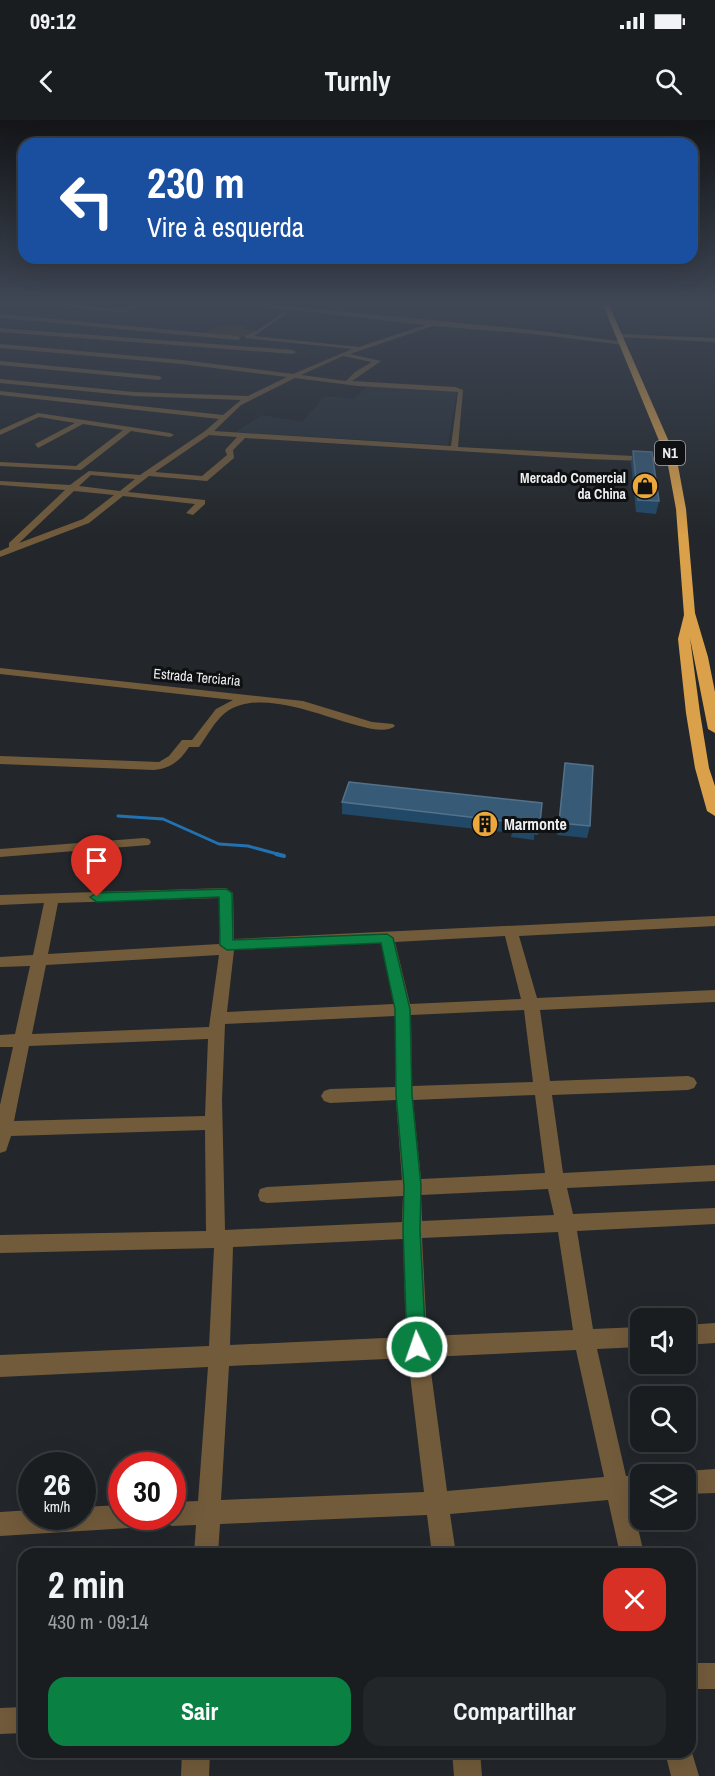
<!DOCTYPE html>
<html lang="pt">
<head>
<meta charset="utf-8">
<style>
  :root { --surface:#1a1d20; --page:#232629; --text:#f1f3f6; --muted:#9fa2a5; --line:#383b3e; --accent:#0b8043 }
  body { margin:0; font-family:"Archivo Narrow",sans-serif; background:var(--page); color:var(--text); height:100vh; display:flex; flex-direction:column; font-size:22px; white-space:nowrap }
  * { box-sizing:border-box; margin:0 }
  p { font-size:20px; color:var(--muted) }
  .icon { flex:none; width:33px; height:33px; fill:none; stroke:currentColor; stroke-width:2; stroke-linecap:round; stroke-linejoin:round }
  .map { position:relative; flex:1; overflow:hidden }
  .details { position:absolute; left:18px; top:1428px; width:678px; height:210px; display:flex; flex-direction:column; background:var(--surface); border-radius:18px; box-shadow:0 6px 24px #0002,0 0 0 2px var(--line) }
  .details>* { flex:none }
  .guide { position:absolute; left:18px; top:18px; width:680px; height:126px; border-radius:18px; box-shadow:0 6px 24px #0002,0 0 0 2px var(--line); background:#1a4fa0; color:#fff; overflow:hidden }
  .fabs { position:absolute; left:630px; top:1188px; display:grid; gap:12px }
  .fabs a { display:grid; place-items:center; width:66px; height:66px; border-radius:12px; background:var(--surface); box-shadow:0 6px 24px #0002,0 0 0 2px var(--line); font-size:30px }
  .speed { position:absolute; left:18px; top:1332px; display:flex; gap:12px; font-size:30px; font-weight:700; text-align:center }
  .speed>* { display:grid; place-content:center; width:78px; height:78px; border-radius:50%; background:var(--surface); box-shadow:0 6px 24px #0002,0 0 0 2px var(--line); line-height:1 }
  .speed small { font-size:15px; font-weight:400 }
  .speed .limit { border:9px solid #d22; background:#fff; color:#111 }
  .pin { position:absolute; display:grid; place-items:center; width:51px; height:51px; color:#fff; margin:-62px -26px; border-radius:50% 50% 50% 0; rotate:-45deg; box-shadow:0 0 6px #0007 }
  .pin .icon { rotate:45deg }
  .me { position:absolute; width:66px; margin:-33px; rotate:357deg; stroke-linejoin:round; filter:drop-shadow(0 0 4px #0008) }
  .turn { display:flex; align-items:center; gap:21px; height:126px; padding:0 30px; font-size:27px }
  .turn .icon { width:78px; height:78px; stroke-width:2.5 }
  .turn b { display:block; font-size:42px; line-height:51px }
  .round { display:grid; place-items:center; flex:none; width:63px; height:63px; border-radius:18px; background:var(--page) }
  .summary { display:flex; align-items:center; justify-content:space-between; height:102px; padding:0 30px }
  h1 { font-size:36px; font-weight:700; line-height:45px }
  .action { display:flex; gap:12px; margin-top:auto; padding:12px 30px }
  .action a { flex:1; height:69px; border-radius:18px; background:var(--accent); color:#fff; font-size:24px; font-weight:700; line-height:69px; text-align:center }
  .action a+a { background:var(--page); color:var(--text) }
  .status { display:flex; justify-content:space-between; align-items:center; height:42px; padding:0 30px; background:var(--surface); direction:ltr }
  .status svg { height:16px; fill:currentColor }
  header { display:flex; justify-content:space-between; align-items:center; height:78px; padding:0 30px; background:var(--surface); font-size:27px; font-weight:700 }
  .map>svg:first-child { display:block }
</style>
</head>
<body>
<div class="status"><b>09:12</b><svg viewBox="0 0 49 12"><path d="M0 12V9h3v3zM5 12V6h3v6zM10 12V3h3v9zM15 12V0h3v12zM26 1h20v11H26zM47 4h2v5h-2z"/></svg></div>
<header><svg class="icon" aria-label="back" viewBox="0 0 24 24"><path d="M15 5l-7 7 7 7"/></svg>Turnly<svg class="icon" aria-label="search" viewBox="0 0 24 24"><circle cx="10" cy="10" r="6"/><path d="M15 15l6 6"/></svg></header>
<div class="map">
<svg width="715" height="1656" viewBox="0 0 715 1656">
  <rect width="100%" height="100%" fill="#23272b"/>
  <path fill="#273038" d="M368,266L457,272L448,325L236,312L262,295L302,302L325,276L354,279Z"/>
  <path fill="#4b340f" d="M228,206H247L243,209L259,211L241,217L207,214L213,207Z"/>
  <g fill="none" stroke-linecap="round" stroke-linejoin="round">
    <path stroke="#2271b0" stroke-width="3" d="M118,696L163,699L219,724L248,726L281,735"/>
    <path stroke="#2271b0" stroke-width="4" d="M276,734L284,736"/>
    <path fill="#725b3b" fill-rule="evenodd" d="M48,185L122,189L141,185L123,193Z
      M255,185H276L533,210L626,222L624,225L533,214L433,206L350,234L381,241L352,261L455,267L463,270L458,327L672,338L676,340L672,342L587,339L245,318L233,330L234,338L207,361L149,356L128,372L205,380V384L193,395L186,393L195,384L123,376L89,403L0,437V431L9,427V423L65,370L0,365V361L70,365L89,351L140,355L205,311L219,299L0,275V271L223,295L241,280L134,276L0,263V259L134,272L248,276L287,257L182,244L0,228V224L182,240L293,254L352,229L245,218V216L258,210L286,190ZM292,190L425,205L359,227L254,216ZM343,236L372,242L355,252L346,261L301,255ZM295,258L358,266L458,272L451,326L214,311L241,285ZM209,315L237,317L225,330L227,335L202,356L155,352ZM91,355L135,359L120,371L79,366ZM74,371L114,375L83,399L19,423Z
      M0,194L238,216L241,218L238,220L0,198Z
      M0,208L293,230L296,232L293,234L0,212Z
      M620,214L715,218V222L618,217Z
      M0,241L159,256L162,258L159,260L0,245Z
      M38,293L170,313L174,315L170,317L131,311L81,350L0,346V342L76,346L123,310L83,304L38,328L35,324L75,303L39,297L0,315V310Z
      M0,548L303,581L372,602L393,604L395,606C372,626 271,557 225,593C215,601 207,616 199,627H189C180,641 171,648 154,650L0,644V636L159,642L169,636L182,620H192L216,589L233,580L0,554Z
      M144,718L149,719L151,722L149,725L0,737V729Z
      M226,768L233,773L234,819L715,796V806L519,816L537,878L715,870V882L540,890L550,961L688,956L694,958L697,963L694,968L688,970L552,975L563,1053L715,1045V1061L567,1068L573,1094L715,1088V1104L577,1111L593,1209L640,1207V1227L597,1229L626,1356L640,1355V1377L631,1378L644,1434H620L608,1380L450,1394L456,1434H432L427,1395L220,1404L218,1434H194L196,1405L172,1406L164,1402L161,1396H172V1382L198,1381L208,1247L0,1257V1235L209,1226L214,1128L0,1133V1115L206,1111L205,1010L11,1016L6,1031L0,1033V985L13,927H0V915L15,914L30,846L0,847V837L33,835L44,783L0,785V775ZM219,778V824L48,834L58,783ZM505,816L521,879L410,884L395,822ZM381,823L394,884L227,892L234,830ZM219,835L209,907L32,914L46,845ZM524,890L533,962L412,966L411,895ZM395,896V967L330,969L324,971L321,976L324,981L330,983L396,980L402,1060L267,1067L260,1069L258,1075L260,1081L267,1083L403,1076L402,1102L225,1110L222,979L225,904ZM208,919L205,996L14,1001L29,926ZM535,975L545,1053L421,1059L413,980ZM548,1069L554,1095L422,1101L421,1075ZM558,1112L573,1210L427,1216L422,1118ZM403,1119L406,1217L230,1225L233,1127ZM576,1230L604,1357L447,1371L429,1237ZM408,1238L424,1372L221,1380L229,1246Z
      M715,1203V1223L686,1225V1205Z
      M715,1349V1373L686,1374V1354H679L686,1351Z
      M122,1385V1396H141L137,1404L129,1408L0,1416V1392L32,1390V1396H82V1387Z
      M690,1543H715V1569H690Z
      M24,1587V1613L0,1614V1588Z
      M690,1626L699,1656H671L665,1632H690Z
      M182,1632H210L209,1656H181Z
      M452,1632H480L482,1656H454Z"/>
    <path fill="#dba14a" fill-rule="evenodd" d="M603,185H609L677,340L686,389L695,493L708,537L715,572V613L708,609L690,518L700,593L709,648L715,666V696L707,691L695,648L686,593L678,519L684,495L676,389L667,340Z"/>
  </g>
  <path fill="#214867" d="M633,331L659,381L656,394L636,392L631,343Z
    M565,643L590,706L587,718L557,715Z
    M342,682L540,703L538,715H534V720L511,717L512,713L342,694Z"/>
  <path fill="#375a76" stroke="#54718a" stroke-width="1.5" d="M633,331L652,332L659,381L638,380Z
    M565,643L593,646L590,706L559,703Z
    M349,662L542,683L540,703H536V708L513,705V702L342,682Z"/>
  <linearGradient id="sky" x2="0" y2="1"><stop stop-color="#131518"/><stop offset="0.44" stop-color="#3f4755"/><stop offset="1" stop-color="#3f4755" stop-opacity="0"/></linearGradient>
  <rect width="715" height="417" fill="url(#sky)"/>
  <path fill="#0b8043" stroke="#07532c" stroke-width="1.5" d="M226,769L232,773L233,820L387,814L393,818L410,889L412,975L421,1066L420,1110L426,1227L424,1234L417,1237L410,1234L407,1227L403,1110L404,1066L396,975L395,889L381,823L227,830L220,825L219,777L97,782L90,777L97,773Z"/>
  <defs>
    <symbol id="shop-disc" viewBox="-11 -11 22 22"><circle r="9.5" fill="#eda83b" stroke="#0e1011"/><path d="M-5-2.5h2.3a2.7 3.5 0 0 1 5.4 0H5L5.5 6h-11ZM-1.5-2.5h3a1.5 2.3 0 0 0-3 0Z" fill="#111"/></symbol>
    <symbol id="building-disc" viewBox="-11 -11 22 22"><circle r="9.5" fill="#eda83b" stroke="#0e1011"/><path d="M-4-6H4V6H1V3H-1V6H-4ZM-2.5-4.3h1.7v1.8h-1.7ZM.8-4.3h1.7v1.8H.8ZM-2.5-1h1.7V.8h-1.7ZM.8-1h1.7V.8H.8Z" fill="#111"/></symbol>
  </defs>
  <g fill-rule="evenodd">
    <use href="#shop-disc" x="630" y="351" width="30" height="30"/>
    <use href="#building-disc" x="470" y="689" width="30" height="30"/>
  </g>
  <g text-anchor="middle" stroke-width="6" stroke-linejoin="round" paint-order="stroke">
    <g font-size="14" font-weight="bold" fill="#edeff2" stroke="#0e1011" text-anchor="end">
      <text x="626" y="363">Mercado Comercial<tspan x="626" dy="16">da China</tspan></text>
    </g>
    <g font-size="14" fill="#edeff2" stroke="#0e1011">
      <text transform="translate(197 557) rotate(5)" y="5">Estrada Terciaria</text>
    </g>
    <rect fill="#0e1011" stroke="#aaacae" stroke-width="1.5" x="655" y="321" width="30" height="24" rx="4.5"/>
    <g font-size="15" font-weight="bold" fill="#edeff2">
      <text x="670" y="338">N1</text>
    </g>
    <g font-size="16" font-weight="bold" fill="#edeff2" stroke="#0e1011" text-anchor="start">
      <text x="504" y="710">Marmonte</text>
    </g>
  </g>
</svg>
<div class="fabs">
<a><svg class="icon" aria-label="sound" viewBox="0 0 24 24"><path d="M4 9h4l5-4v14l-5-4H4zM17 9q2 3 0 6"/></svg></a>
<a><svg class="icon" aria-label="search" viewBox="0 0 24 24"><circle cx="10" cy="10" r="6"/><path d="M15 15l6 6"/></svg></a>
<a><svg class="icon" aria-label="layers" viewBox="0 0 24 24"><path d="M12 4l9 5-9 5-9-5zM3 14l9 5 9-5"/></svg></a>
</div>
<div class="speed"><div>26<small>km/h</small></div><div class="limit">30</div></div>
<div class="pin" style="left:97px;top:777px;background:#d93025"><svg class="icon" aria-label="arrive" viewBox="0 0 24 24"><path d="M6 21V4h12l-3 4 3 4H6"/></svg></div>
<svg class="me" style="left:417px;top:1227px" viewBox="-20 -20 40 40"><circle r="17" fill="#0b8043" stroke="#fff" stroke-width="3"/><path d="M0-11L8 9 0 5-8 9z" fill="#fff"/></svg>
<div class="guide">
<div class="turn"><svg class="icon" aria-label="left" viewBox="0 0 24 24"><path d="M17 20v-9H6M10 6l-5 5 5 5"/></svg><div><b>230 m</b>Vire à esquerda</div></div>
</div>
<section class="details">
<div class="summary"><div><h1>2 min</h1><p>430 m · 09:14</p></div><a class="round" style="background:#d93025;color:#fff"><svg class="icon" aria-label="close" viewBox="0 0 24 24"><path d="M6 6l12 12M18 6L6 18"/></svg></a></div>
<div class="action"><a>Sair</a><a>Compartilhar</a></div>
</section>
</div>
</body>
</html>
